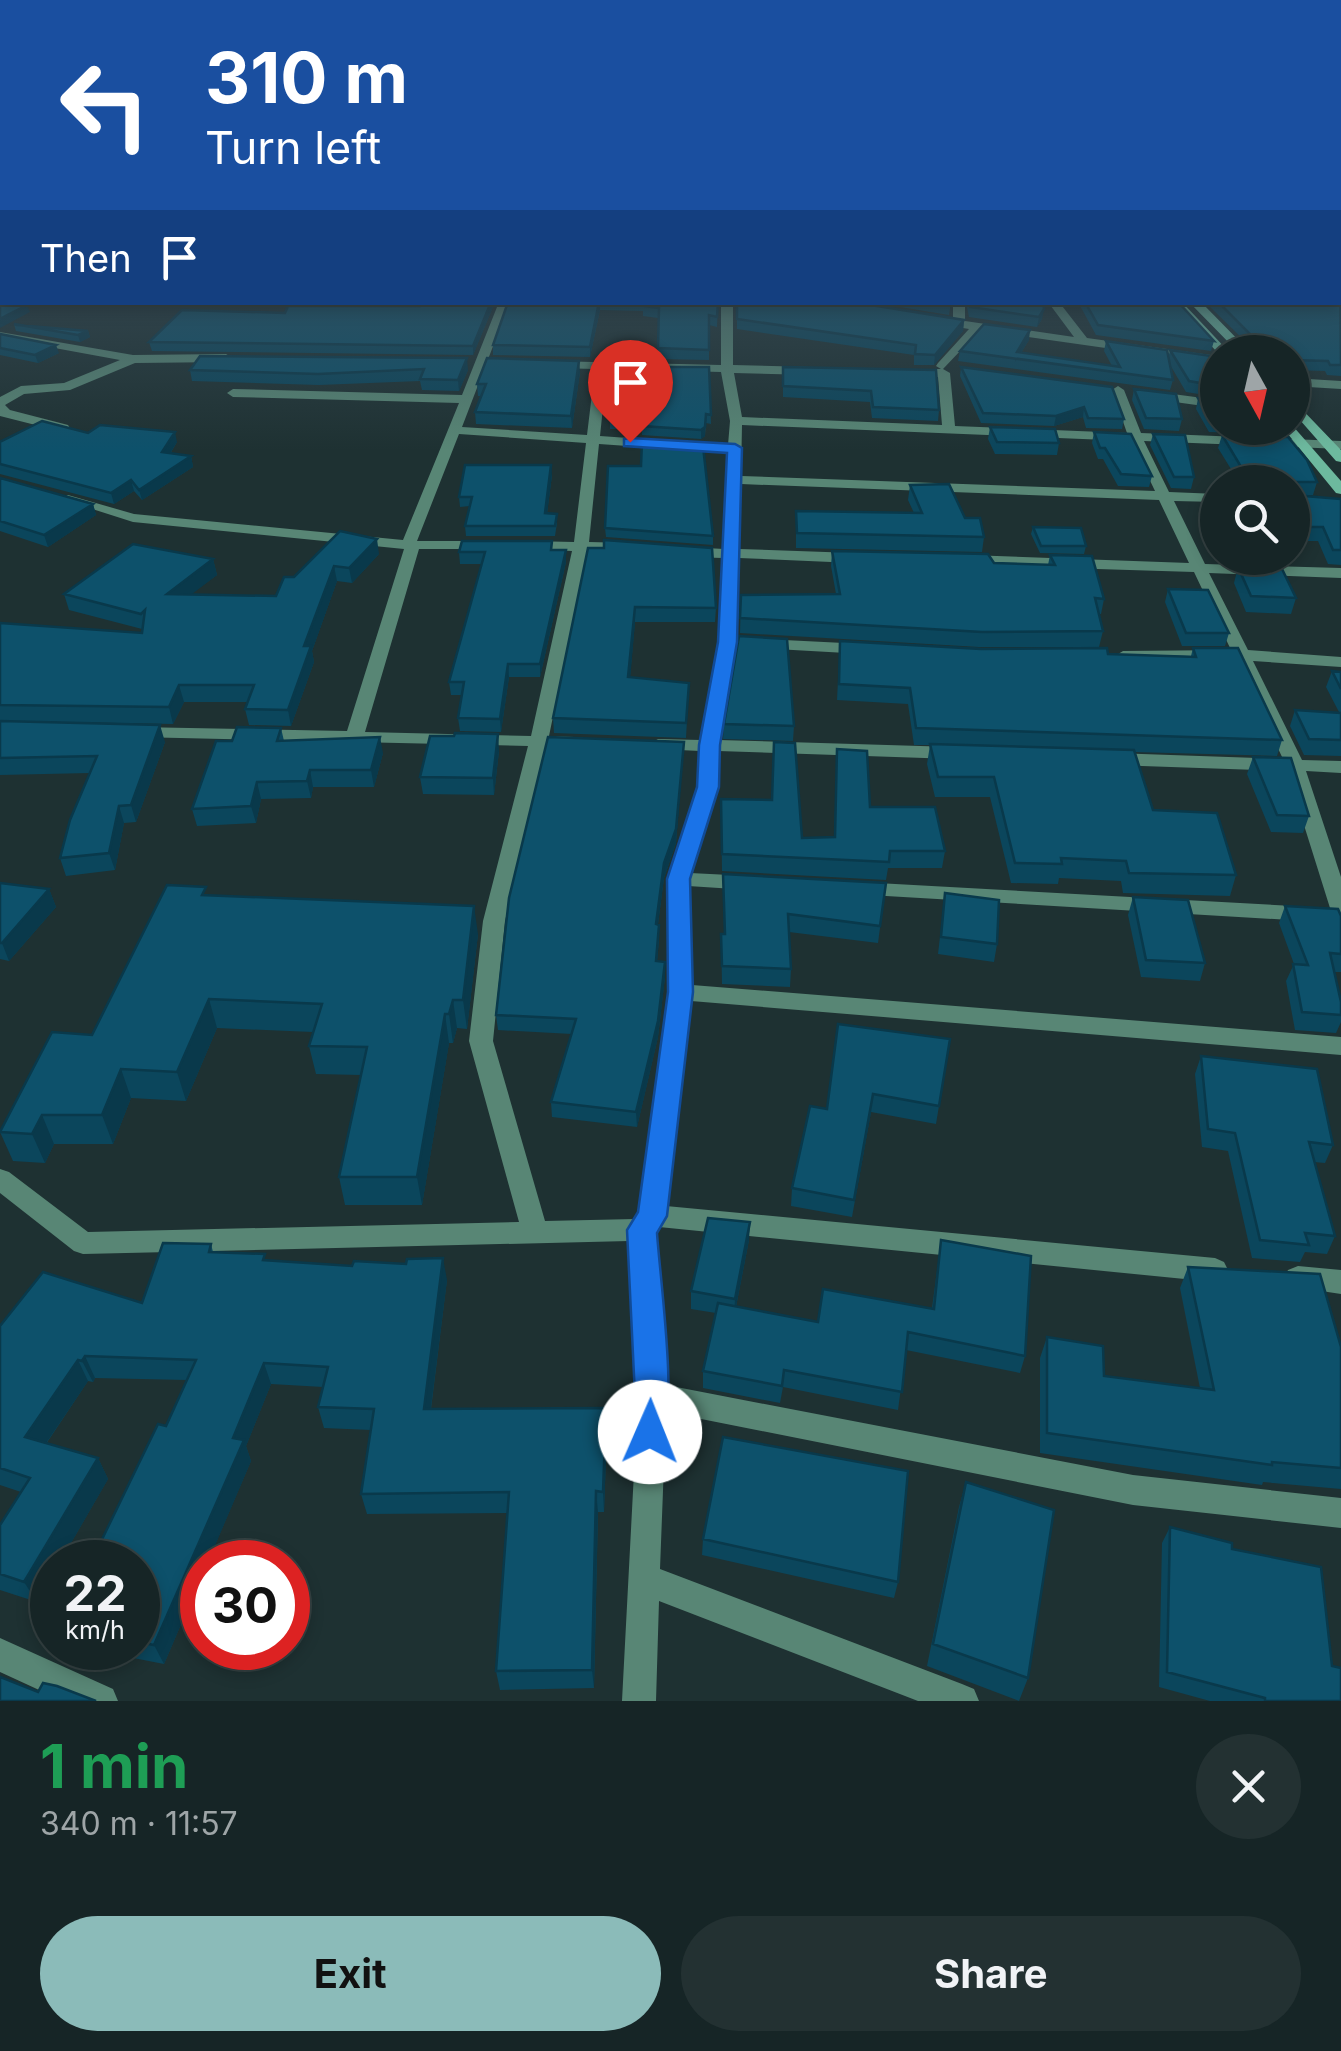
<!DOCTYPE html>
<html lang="en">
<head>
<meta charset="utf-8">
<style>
  :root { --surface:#162526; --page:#233132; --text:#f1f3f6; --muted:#9ea5a7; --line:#354243; --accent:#8bbbb9 }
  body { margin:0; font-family:Inter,sans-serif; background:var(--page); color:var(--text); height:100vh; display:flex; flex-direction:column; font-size:38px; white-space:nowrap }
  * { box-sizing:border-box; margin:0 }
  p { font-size:32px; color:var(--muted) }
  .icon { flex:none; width:55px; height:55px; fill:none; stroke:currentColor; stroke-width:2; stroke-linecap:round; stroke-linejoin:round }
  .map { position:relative; height:1701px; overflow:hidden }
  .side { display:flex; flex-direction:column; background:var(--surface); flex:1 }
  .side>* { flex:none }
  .guide { position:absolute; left:0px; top:0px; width:1342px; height:305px; box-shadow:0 5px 15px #0003,0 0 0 2px var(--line); background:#1a4fa0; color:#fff; overflow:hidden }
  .needle { width:65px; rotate:172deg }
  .fabs { position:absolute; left:1200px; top:335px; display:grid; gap:20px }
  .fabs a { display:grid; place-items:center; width:110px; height:110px; border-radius:50%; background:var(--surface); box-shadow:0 5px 15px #0003,0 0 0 2px var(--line); font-size:50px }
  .speed { position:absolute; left:30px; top:1540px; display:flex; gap:20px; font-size:50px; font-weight:700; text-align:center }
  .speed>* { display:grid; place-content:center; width:130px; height:130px; border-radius:50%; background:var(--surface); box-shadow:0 5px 15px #0003,0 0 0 2px var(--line); line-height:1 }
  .speed small { font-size:25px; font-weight:400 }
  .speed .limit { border:15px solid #d22; background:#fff; color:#111 }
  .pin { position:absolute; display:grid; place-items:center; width:85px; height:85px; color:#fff; margin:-102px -42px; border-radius:50% 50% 50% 0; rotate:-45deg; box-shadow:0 0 10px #0007 }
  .pin .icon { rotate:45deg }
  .me { position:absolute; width:110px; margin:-55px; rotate:1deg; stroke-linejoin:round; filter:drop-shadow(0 0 8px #0008) }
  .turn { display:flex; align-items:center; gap:35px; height:210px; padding:0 40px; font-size:45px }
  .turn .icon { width:130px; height:130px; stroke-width:2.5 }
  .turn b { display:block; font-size:70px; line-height:85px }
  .then { display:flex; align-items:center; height:95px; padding:0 40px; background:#0003; gap:20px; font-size:38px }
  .round { display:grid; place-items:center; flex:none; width:105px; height:105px; border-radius:52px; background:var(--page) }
  .overview { display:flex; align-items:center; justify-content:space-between; height:170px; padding:0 40px }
  h1 { font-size:60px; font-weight:700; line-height:75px; color:#1e9e55 }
  .button { display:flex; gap:20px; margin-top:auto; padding:20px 40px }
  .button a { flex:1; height:115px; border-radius:60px; background:var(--accent); color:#111; font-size:40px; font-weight:700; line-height:115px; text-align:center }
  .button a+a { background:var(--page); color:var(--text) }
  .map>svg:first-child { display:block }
</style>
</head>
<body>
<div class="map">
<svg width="1341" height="1701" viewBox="0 0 1341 1701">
  <rect width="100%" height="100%" fill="#1e3132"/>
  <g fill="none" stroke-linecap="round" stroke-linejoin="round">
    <path fill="#588675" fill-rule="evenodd" d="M499,302H510L462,427L587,435L595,369L555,368L549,364L551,361L721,365V302H733V365L811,367L817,371L811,375L734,373L742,417L942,425L938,377H910L904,373L910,369H941L936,366L938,363L969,329L933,323V319L953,320V302H965V321L1074,337L1048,302H1059L1087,338L1218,356V364L980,330L943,369L950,373L955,426L1127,433L1112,390L1118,386L1124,390L1141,433L1341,441V449L1144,441L1169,492L1218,494V502L1174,501L1205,564L1341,568V578L1209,573L1248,650L1341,657V667L1253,661L1302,760L1341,761V773L1306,771L1341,877V923L852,894L849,889L852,884L859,882L1330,908L1287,771L1113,765L1104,759L1113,753L1283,759L1236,660L1123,661L1115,656L1123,651L1231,650L1194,572L968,565L960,560L968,555L1189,563L1159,500L741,484L739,549L854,553L862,558L854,563L739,558L736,642L719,740L954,747L963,753L954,759L718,751L717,787L690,873L750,876L760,883L750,890L688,886L692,985L1341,1037V1055L691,1001L666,1206L1215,1258L1224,1262L1228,1270L1224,1278L1215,1282L659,1227L655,1232L666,1385L1133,1475L1341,1498V1528L1133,1505L666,1412L660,1569L962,1684L974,1689L979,1701H918L659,1601L656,1701H622L638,1396L629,1241L83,1254L74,1251L0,1193V1169L9,1172L88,1232L519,1222L469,1041L483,921L528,746L136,737L127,732L136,727L347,731L404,549L133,522L61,499L68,495L134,514L403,540L459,403L233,397L227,393L233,389L462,395ZM607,369L721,372L730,421L728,445L600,436ZM742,425L1131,441L1155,491L741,476ZM459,434L586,443L574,542L529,541L522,545L529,549L572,551L531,736L365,732L419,549H485L492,545L485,541H417ZM599,444L728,453L724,549L688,547L680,552L688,557L723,558L720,642L701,740L658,739L649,744L658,749L700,751L699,787L668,879L670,992L639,1213L635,1219L545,1221L493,1041L505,921L547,747H574L583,742L574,737L549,736L587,551L630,553L638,548L630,543L589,542Z
      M0,332L133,355L226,354L232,358L226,362L135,363L70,390L24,394L5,405L10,410L68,425L70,428L63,432L0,416V397L21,386L64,383L120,360L0,338Z
      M1292,378L1341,381V389L1292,386Z
      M1150,391L1218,400V408L1146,398V392Z
      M764,639L864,644L872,649L864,654L758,648V640Z
      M1298,1266L1341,1270V1294L1288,1286L1284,1278L1288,1270Z
      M0,1638L113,1689L118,1701H63L0,1672Z"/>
    <path fill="#6db99e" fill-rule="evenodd" d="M1170,302H1182L1229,352L1218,353Z
      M1189,302H1201L1250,352H1238Z
      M1292,399L1341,450V462L1336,461L1292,411Z
      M1292,425L1341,481V494L1336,493L1283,428H1292Z"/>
  </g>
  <path fill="#0b465c" d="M1340,266L1341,376L1327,375L1325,371L1292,370V352H1222L1224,346L1235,342L1248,344L1205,302H1340Z
    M495,302L473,355L152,351L149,342L285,313Z
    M508,302H718L717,327L709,325V360L658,359V318L643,316V311L600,310L590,357L493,355V345Z
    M737,302L964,320L963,331L934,365H914V355L737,329Z
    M870,302H951L949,315Z
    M966,302H1043L1042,319L1037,327L969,317Z
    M1078,302H1178L1214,341L1211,351L1096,335Z
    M14,324L88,331L90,337L80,342L16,331Z
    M0,334L59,353L38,363L0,355Z
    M1029,340L1021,353L1112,366L1104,351L1106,341L1168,359L1170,350L1218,357V397L1186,392L1169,363L1173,380L1170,390L958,361L960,351Z
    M709,367L711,424L706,423L705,436L701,439L642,435V429H610V420Z
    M783,367L939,410L938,421L872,418L870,402L783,397Z
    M961,367L1124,419L1122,429L1086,428L1083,417L1054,426L981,423L960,376Z
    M190,370H468L459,391L422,390L420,381L319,385L192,381Z
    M580,372L572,428L476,424L475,412L481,396H478L477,384Z
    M1134,389L1182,419L1179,431L1144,429L1132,400Z
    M1198,398L1218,399V428H1272L1270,434L1209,432L1196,409Z
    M990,427L1059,443L1057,455L995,454L988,439Z
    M1094,432L1152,476L1149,487L1118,486L1103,459H1098L1092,443Z
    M88,433L177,442L170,454L191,456L193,467L142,500L134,491L114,504L0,474V442Z
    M1153,434L1194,477L1191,489L1171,488L1150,445Z
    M1222,435L1317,482L1313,495H1296L1341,499V565L1328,564L1318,541H1292V482H1239L1218,448Z
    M641,466L713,536V545L606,537L605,528Z
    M552,475L547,513L557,523L555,536H466L465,526L470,506L460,507L459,497Z
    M0,478L93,504L96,515L48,547L0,531Z
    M910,485L965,518L984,537L982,552L796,548V511L914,513L908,500Z
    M1033,527L1086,546L1084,554L1040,553L1031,534Z
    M588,548L716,608L715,622H635L630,677L689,683L686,738L554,733L553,718Z
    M553,550L566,562L540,677H509L501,732L460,731L458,718L462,695H451L449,682L482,564H460L459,552Z
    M832,551L994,563L1048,565L1050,555L1104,599L1101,614H1098L1103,631L1099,647H979L740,633L741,595L836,594L831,566Z
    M379,554L352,583L337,581L312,651L314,662L291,726L249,725L245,709L248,702H184L173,724L8,721L165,742L136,822L124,823L115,870L66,876L60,858L90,773L0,775V623L142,633V629L69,610L64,594L213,559L217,575L191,594L276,596L294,577Z
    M1238,567L1296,598L1291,614L1246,612L1234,583Z
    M1168,589L1229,633L1225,646H1182L1165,602Z
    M840,641L1108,654L1191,656L1193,648L1282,740L1277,756L1134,752L1153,810L1236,875L1230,896L1123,893L1121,881L1059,878L1058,884L1011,883L990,797H935L927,764L930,745H914L908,704L837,700Z
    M1332,671L1341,672V756L1304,755L1290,726L1295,710L1339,712L1326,687Z
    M724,724L794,726L793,741L723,739Z
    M281,728L284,741L383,753L374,787H313L311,798L261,799L256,823L197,826L192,809L232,741Z
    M684,742L676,843L664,878L658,924L659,940L657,961L665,962V977L658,1037L637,1127L552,1117L551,1102L572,1034L498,1030L496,1015Z
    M837,749L870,807L945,851L942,868H888L886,880L722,871L721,799L802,838L834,837Z
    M499,751L494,795L423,794L420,777Z
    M1253,757L1309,816L1303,833L1271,832L1247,774Z
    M723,874L886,883L878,943L789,932L791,969L790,987L722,984L721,934H724Z
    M0,883L49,889L56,907L9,961L0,959Z
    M945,893L997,944L994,962L938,954Z
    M208,895L478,934L467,1029L457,1028L453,1043H449L422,1205H345L339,1177L361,1075L316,1074L309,1046L313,1032L217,1028L186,1101L131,1098L113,1144H54L45,1163L13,1161L0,1132L92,1035Z
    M1133,897L1205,963L1200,981L1141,977L1128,915Z
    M1285,906L1341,916V972H1334L1341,1002V1022L1336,1033L1295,1030L1286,981L1294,964L1279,923Z
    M950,1039L936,1124L871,1112L852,1217L791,1206L792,1188L827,1109Z
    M1201,1056L1333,1145L1325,1163L1314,1162L1335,1236L1327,1254L1305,1252L1300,1262L1252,1258L1228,1151L1202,1147L1195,1074Z
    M749,1240L736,1307L818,1322L932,1308L941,1240L1025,1356L1020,1373L906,1350L898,1410L783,1387L780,1403L703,1388V1371L716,1313L691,1309V1291Z
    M211,1244L213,1252L267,1260L447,1280L431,1409L607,1429L604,1512H598L594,1688L500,1690L496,1671L507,1513L367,1514L361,1494L371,1430L324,1428L318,1407L323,1387L271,1384L246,1446L251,1461L164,1664L82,1648H138V1562L166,1426L187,1380L95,1378L93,1382L88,1381L46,1444L98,1458L108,1479L60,1562H52V1575L37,1602L0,1590V1525L21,1492L0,1485V1326L142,1303Z
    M1188,1267L1341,1347V1489L1263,1482L1262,1485L1040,1453V1358L1047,1337L1104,1376L1200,1388L1180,1288Z
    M966,1482L1028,1678L1019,1701L927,1666L959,1507Z
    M1170,1527L1232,1549L1332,1666L1341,1701H1210L1159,1687L1162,1543Z
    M703,1539L898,1582L894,1598L702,1555Z"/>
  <path fill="#09394b" d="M491,302H495L473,355V346Z
    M600,302V310L590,357V347Z
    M27,305L30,312L0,328V319Z
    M1044,309L1042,319L1037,327L1039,317Z
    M964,320L963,331L934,365L935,355Z
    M1030,330L1029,340L1015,362L1017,352Z
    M88,331L90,337L80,342L78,335Z
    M56,345L59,353L38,363L35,355Z
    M467,358L468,370L459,391L458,380Z
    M579,361L580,372L572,428L571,416Z
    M1084,407L1083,417L1054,426L1056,416Z
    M705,427V436L701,439V430Z
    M175,432L177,442L164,463L162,452Z
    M191,456L193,467L142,500L139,490Z
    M551,465L552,475L546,523L545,513Z
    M131,480L134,491L114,504L111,493Z
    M93,504L96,515L48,547L44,535Z
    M377,539L379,554L352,583L349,568Z
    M566,550V562L540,677V664Z
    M213,559L217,575L171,610L167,594Z
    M334,566L337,581L312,651L314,662L291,726L288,710L304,646Z
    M635,607V622L629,692L628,677Z
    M508,664L509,677L501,732L500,719Z
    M179,685L184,702L173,724L169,707Z
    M160,725L165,742L136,822L131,805Z
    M498,734L499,751L494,795L493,778Z
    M380,737L383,753L374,787L371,770Z
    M684,742L676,843L664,878L656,940V924L664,863Z
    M310,770L313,787L311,798L307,781Z
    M257,782L261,799L256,823L251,806Z
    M119,806L124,823L115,870L109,853Z
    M49,889L56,907L9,961L2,943Z
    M474,906L478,934L467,1029L463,1000Z
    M665,962V977L658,1037L637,1127L636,1112Z
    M209,999L217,1028L186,1101L177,1072Z
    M453,1000L457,1028L453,1043L449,1014Z
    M445,1014L449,1043L422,1205L417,1177Z
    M121,1069L131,1098L113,1144L102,1115Z
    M42,1115L54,1144L45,1163L32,1134Z
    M750,1222L749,1240L734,1317L735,1299Z
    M443,1258L447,1280L428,1430L424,1409Z
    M85,1356L95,1378L93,1382L82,1361Z
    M78,1360L88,1381L36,1458L25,1437Z
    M264,1363L271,1384L246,1446L251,1461L208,1562H202V1575L164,1664L154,1645L233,1438Z
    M606,1408L607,1429L604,1512L603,1492Z
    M98,1458L108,1479L60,1562H52V1575L37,1602L24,1582Z
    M596,1491L598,1512L594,1688L592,1670Z"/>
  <path fill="#0d516b" stroke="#09394b" stroke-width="2.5" d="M2,213V250H0V218Z
    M1340,266L1341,365H1330L1328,361L1292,360V352H1222L1224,346L1235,342L1253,345L1255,339L1218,302H1340Z
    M0,301L2,302L27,305L0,319Z
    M423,302H491L473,346L149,342L182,310L285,313L288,306H420Z
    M508,302H599L590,347L493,345Z
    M643,302H718L717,317L709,315V350L658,348L659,308L643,306Z
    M737,302H852L964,320L935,355L915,354L916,345L737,319Z
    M969,302H1043L1044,309L1039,317L970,307Z
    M1085,302H1178L1214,341L1098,325Z
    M14,324L17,325L88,331L78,335Z
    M984,324L1030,330L1017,352L1120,367L1106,341L1167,350L1173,380L960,351Z
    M0,334L56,345L35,355L0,348Z
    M1170,350L1218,357V386L1189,381Z
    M200,356L467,358L458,380L420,379L424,369L318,374L190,370Z
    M487,358L579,361L571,416L475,412L486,384H477Z
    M612,367H709L711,415L706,414L705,427L701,430L642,426V420H610Z
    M783,367L936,370L939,410L873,407L871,391L783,386Z
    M961,367L1112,387L1124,419L1088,418L1084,407L1056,416L983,413Z
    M1134,389L1176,394L1182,419L1146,418Z
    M1198,398L1218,399V421H1212Z
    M42,421L88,433L100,425L175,432L162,452L191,456L139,490L131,480L111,493L0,464V442Z
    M990,427L1055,429L1059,443L997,442Z
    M1094,432L1131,434L1152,476L1121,474L1105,448H1100Z
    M1153,434L1185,435L1194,477H1174Z
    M1222,435L1288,437L1307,460L1317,482H1293V495L1341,499V550H1333L1323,527H1292V482H1250Z
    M642,442L703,446L713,536L605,528L608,466H641Z
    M465,465H551L545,513L557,514L555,526H465L472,497H459Z
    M0,478L93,504L44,535L0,521Z
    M949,484L965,518H980L984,537L797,533L796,511L922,513L910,485Z
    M1033,527L1081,528L1086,546H1041Z
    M340,531L377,539L349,568L334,566L304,646H311L288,710L245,709L254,685H179L169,707L0,705V623L142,633L145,610L141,614L64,594L133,544L213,559L167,594L276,596L284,577H294Z
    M604,540L712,548L716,608L635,607L628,677L689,683L686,723L553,718L588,548H604Z
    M462,541H552L551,550H566L540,664H508L500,719L458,718L464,682H449L485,552H459Z
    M832,551L988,554L994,563L1055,565L1050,555L1092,556L1104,599L1095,598L1103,631L982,632L740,618L741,595L840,594Z
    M1238,567L1282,569L1296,598L1251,596Z
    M1168,589L1208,590L1229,633H1186Z
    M739,636L787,639L794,726L724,724Z
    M840,641L981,649L1107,648L1108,654L1196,657L1193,648H1238L1282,740L916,728L910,688L839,684Z
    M1332,671L1341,672V689Z
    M1295,710L1341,713V740L1309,739Z
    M0,721L160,725L131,805L119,806L109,853L60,858L70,820L97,756L0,758Z
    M237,727L281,728L277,741L380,737L371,770H310L307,781L257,782L251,806L192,809L216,741H232Z
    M455,733L498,734L493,778L420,777L430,736H454Z
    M548,737L684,742L676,829L664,863L656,924L659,925L656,961L665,962L658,1021L636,1112L551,1102L576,1019L496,1015L509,898Z
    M774,742L795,743L802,838L835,837L837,749L867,751L870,807H935L945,851H890L889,862L722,854L721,799L772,800Z
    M930,744L1134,750L1153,810L1217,813L1236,875L1129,873L1126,861L1061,858L1062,864L1015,863L994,777H938Z
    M1253,757L1291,758L1309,816L1277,815Z
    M723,874L886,883L880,926L788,914L791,969L722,966L721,934H725Z
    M0,883L49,889L2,943H0Z
    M167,885L206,887L202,895L474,906L463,1000H453L449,1014H445L417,1177H339L367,1047L309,1046L322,1004L209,999L177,1072L121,1069L102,1115H42L32,1134L0,1132L52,1032L92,1035Z
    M945,893L999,900L997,944L941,937Z
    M1133,897L1188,900L1205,963L1146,960Z
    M1285,906L1338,909L1341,916V954L1330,953L1341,1002V1015L1302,1012L1293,964L1308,965Z
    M838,1024L950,1039L939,1106L873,1094L854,1200L792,1188L810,1106L827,1109Z
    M1201,1056L1317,1069L1333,1145L1309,1142L1335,1236L1305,1233L1309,1245L1260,1240L1235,1133L1208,1129Z
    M708,1218L750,1222L735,1299L691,1291Z
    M941,1240L1031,1256L1025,1356L908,1332L902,1392L784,1370L782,1386L703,1371L718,1303L818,1322L823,1289L934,1309Z
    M163,1243L211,1244L209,1252L265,1254L263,1260L352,1266L354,1261L406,1264L407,1259L443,1258L424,1409L606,1408L603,1492L596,1491L592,1670L496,1671L509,1492L361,1494L374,1409L318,1407L328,1367L264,1363L233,1438L244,1440L154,1645L138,1642V1562H91L158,1424L166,1426L196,1360L85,1356L82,1361L78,1360L25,1437L98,1458L24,1582L0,1574V1525L30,1478L0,1468V1326L43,1272L142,1303Z
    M1188,1267L1320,1274L1341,1347V1468L1272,1462V1465L1047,1433V1337L1103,1346L1104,1376L1214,1390Z
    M723,1437L908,1471L898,1582L703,1539Z
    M966,1482L1054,1510L1028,1678L933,1644Z
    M1170,1527L1232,1543V1549L1321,1567L1332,1666L1341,1668V1701H1265V1698L1167,1672Z
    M0,1677L38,1692L43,1683L57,1686L96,1701H0Z"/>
  <linearGradient id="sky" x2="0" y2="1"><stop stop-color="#101b1c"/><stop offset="0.47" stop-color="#3b4e5a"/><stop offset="1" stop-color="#3b4e5a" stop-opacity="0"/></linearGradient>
  <rect width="1341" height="451" fill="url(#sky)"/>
  <path fill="#1a73e8" stroke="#114b97" stroke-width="2.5" d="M630,438L735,444L742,448L737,642L720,745L719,787L690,879L693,992L667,1216L657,1233C660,1278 678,1407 662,1444L650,1448L638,1444L633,1432L635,1396L627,1230L638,1212L668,992L667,879L697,787L699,745L718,642L727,453L624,446V439Z"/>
</svg>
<div class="fabs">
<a><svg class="needle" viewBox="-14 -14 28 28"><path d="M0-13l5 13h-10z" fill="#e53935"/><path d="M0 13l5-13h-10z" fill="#9ea5a7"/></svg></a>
<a><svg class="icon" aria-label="search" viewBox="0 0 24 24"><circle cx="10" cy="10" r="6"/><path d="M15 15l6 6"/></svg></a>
</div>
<div class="speed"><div>22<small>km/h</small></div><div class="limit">30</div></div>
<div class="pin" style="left:630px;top:442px;background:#d93025"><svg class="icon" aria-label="arrive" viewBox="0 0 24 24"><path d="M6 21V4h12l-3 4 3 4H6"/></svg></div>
<svg class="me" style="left:650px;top:1432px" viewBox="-20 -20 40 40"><circle r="19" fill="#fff"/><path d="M0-13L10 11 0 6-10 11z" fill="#1a73e8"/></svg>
<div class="guide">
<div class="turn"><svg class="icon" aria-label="left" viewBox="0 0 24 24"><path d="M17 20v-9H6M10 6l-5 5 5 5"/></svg><div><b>310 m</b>Turn left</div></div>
<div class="then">Then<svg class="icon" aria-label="arrive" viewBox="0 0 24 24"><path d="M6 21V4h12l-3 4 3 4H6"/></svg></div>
</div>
</div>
<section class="side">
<div class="overview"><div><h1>1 min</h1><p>340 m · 11:57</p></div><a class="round"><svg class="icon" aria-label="close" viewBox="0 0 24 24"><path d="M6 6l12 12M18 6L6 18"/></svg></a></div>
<div class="button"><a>Exit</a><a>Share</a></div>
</section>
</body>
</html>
